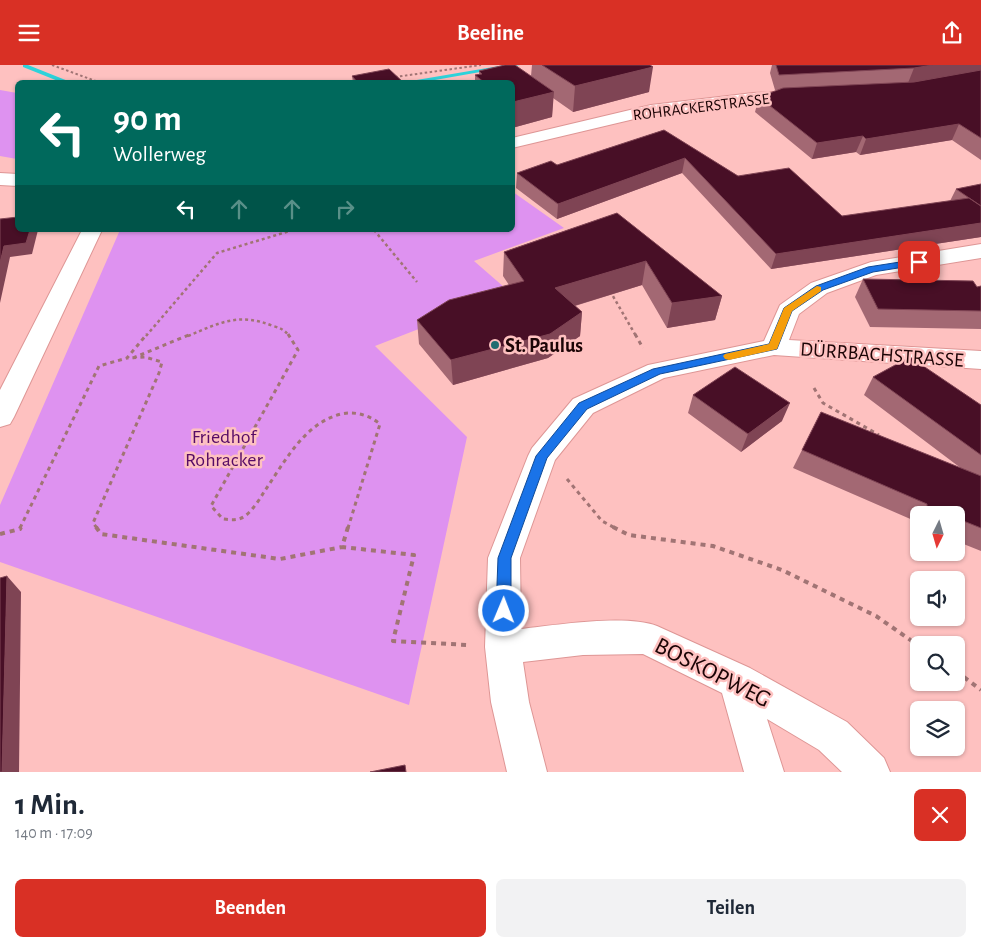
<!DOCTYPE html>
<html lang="de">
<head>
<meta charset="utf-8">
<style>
  :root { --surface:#fff; --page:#f2f2f3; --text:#1f2937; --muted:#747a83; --accent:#d93025 }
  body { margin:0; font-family:"Alegreya Sans",sans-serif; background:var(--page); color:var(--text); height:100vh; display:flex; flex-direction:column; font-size:19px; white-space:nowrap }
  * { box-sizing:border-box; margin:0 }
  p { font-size:16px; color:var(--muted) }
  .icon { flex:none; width:28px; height:28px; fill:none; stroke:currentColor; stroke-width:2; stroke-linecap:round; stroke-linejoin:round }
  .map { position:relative; height:707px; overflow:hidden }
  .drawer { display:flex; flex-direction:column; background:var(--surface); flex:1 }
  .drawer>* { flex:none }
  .top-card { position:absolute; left:15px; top:15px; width:500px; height:152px; border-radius:8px; box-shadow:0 1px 4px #0004; background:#00695c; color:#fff; overflow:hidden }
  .needle { width:32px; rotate:185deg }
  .tools { position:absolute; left:910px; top:441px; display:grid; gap:10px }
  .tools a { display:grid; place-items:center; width:55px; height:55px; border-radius:8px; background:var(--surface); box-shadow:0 1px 4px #0004; font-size:25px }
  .pin { position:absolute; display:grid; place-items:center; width:42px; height:42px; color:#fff; margin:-21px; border-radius:10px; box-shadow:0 2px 8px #0006 }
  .me { position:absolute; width:55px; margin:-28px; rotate:1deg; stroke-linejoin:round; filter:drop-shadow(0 0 4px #0008) }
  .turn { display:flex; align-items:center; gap:18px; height:105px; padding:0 15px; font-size:22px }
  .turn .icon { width:65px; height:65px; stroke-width:2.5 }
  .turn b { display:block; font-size:35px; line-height:42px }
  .lanes { display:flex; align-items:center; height:48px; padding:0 15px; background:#0003; justify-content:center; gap:25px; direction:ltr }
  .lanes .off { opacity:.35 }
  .round { display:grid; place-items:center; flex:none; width:52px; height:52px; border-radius:8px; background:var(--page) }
  .summary { display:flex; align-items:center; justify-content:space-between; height:85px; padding:0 15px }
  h1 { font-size:30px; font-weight:700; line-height:38px }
  .primary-button { display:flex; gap:10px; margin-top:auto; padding:10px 15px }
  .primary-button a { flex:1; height:58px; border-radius:8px; background:var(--accent); color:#fff; font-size:20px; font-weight:700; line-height:58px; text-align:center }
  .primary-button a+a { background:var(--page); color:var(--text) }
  header { display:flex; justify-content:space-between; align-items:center; height:65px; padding:0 15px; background:var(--accent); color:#fff; font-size:22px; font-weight:700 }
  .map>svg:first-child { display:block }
</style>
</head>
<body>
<header><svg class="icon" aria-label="menu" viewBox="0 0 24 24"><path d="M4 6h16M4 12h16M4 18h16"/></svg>Beeline<svg class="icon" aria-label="share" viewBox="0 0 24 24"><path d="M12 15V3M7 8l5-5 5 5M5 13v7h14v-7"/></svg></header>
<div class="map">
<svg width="981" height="707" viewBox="0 0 981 707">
  <rect width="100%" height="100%" fill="#fec1c0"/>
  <path fill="#de92f0" d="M0,25L17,28V94L0,91Z
    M513,127L564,163L474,196L511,228L375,281L467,372L409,640L0,497V440L120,165H512Z"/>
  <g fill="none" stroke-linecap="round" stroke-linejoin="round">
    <path fill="#2ed2da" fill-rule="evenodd" d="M23,0H28L73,18H63L23,2Z
      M505,0H520L418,18H399Z"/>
    <defs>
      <path id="minor" d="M796,26L802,28L804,31L802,34L753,38L651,50L512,83V73L651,40L753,28Z
        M0,108L18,109V121L0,120Z
        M82,165H102L14,352L10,359L0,362V325Z
        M981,179V193L876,210L827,228L799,249L789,275L981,286V304L774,290L664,313L593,348L555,395L520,493L521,564C556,560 626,549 657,561L750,603L847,657L884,693L890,707H842L819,685L767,654L784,707H744L722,628L643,589L583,590L523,597L529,637L547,707H507L491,637L485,582L488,493L528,391L532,383L573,334L648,300L764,276L780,240L811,218L871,197Z"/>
    </defs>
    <use href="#minor" stroke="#de9695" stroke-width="2"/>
    <path stroke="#a17474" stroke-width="2" stroke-dasharray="2.5 2.5" stroke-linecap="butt" d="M52,0L101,18
      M395,12L481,0"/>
    <path stroke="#a17474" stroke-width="2.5" stroke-dasharray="3 3" stroke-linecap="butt" d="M374,165L417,217
      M610,226L636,271
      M146,271L217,188L293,165
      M188,271C219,258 239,247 273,261C280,263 285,265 289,271"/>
    <path stroke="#a17474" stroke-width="3" stroke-dasharray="4 4" stroke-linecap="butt" d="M288,269L298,285L211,441L223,454C231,455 238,456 245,451C253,445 259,435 264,427C284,398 304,358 341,349C355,346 369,350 380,359L348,463
      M635,269L643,283
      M133,293L191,269
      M814,323L823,338L879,370
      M567,414L602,456L615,463
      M20,463L99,301L127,293L147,269
      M97,463L93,458L159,308L162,297L145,292L127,293"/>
    <path stroke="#a17474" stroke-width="4" stroke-dasharray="5 5" stroke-linecap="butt" d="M96,462L101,469L280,494L342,482
      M348,462L342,482L414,490L393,576L468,580
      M613,462L629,470L713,481L782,505L876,551L919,581
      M0,469L20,464L21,462
      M956,606L981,625"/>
    <use href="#minor" fill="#fff" fill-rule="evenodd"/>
  </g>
  <path fill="#a36873" d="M532,0H650L649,27L573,47L553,33L552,52L512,63V18H475V10L479,9V6L531,11Z
    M772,0H981V95L952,75L860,90L856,87L812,94L755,47L759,32L778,25H775L770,8Z
    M352,11L404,18H353Z
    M664,65L738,111L842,151L950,136L956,124L981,119V172L771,204L682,108L557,154L516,123L517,108L557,100Z
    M617,148L722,231L715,255L667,263L642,220L575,241L582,247L580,271L548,293L453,320L419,279L417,255L509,220L503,211L504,187Z
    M863,214L977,222L981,221V264L870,262L855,232Z
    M873,312L981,340V486L956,476V450H919V462L914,460L915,456L793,403L802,385L962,404L864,330Z
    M693,330L782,356L741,387L688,348Z"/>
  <path fill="#7f4454" d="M933,0H981V6L908,18L914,3Z
    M653,2L649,27L573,47L575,21Z
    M554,27L552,52L512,63L513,37Z
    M959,59L952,75L860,90L866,74Z
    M863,71L856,87L812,94L817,78Z
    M685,93L682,108L557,154L558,139Z
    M981,158V172L771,204L776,189Z
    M30,165H38L32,189L10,192L0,238V198L4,181Z
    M646,196L642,220L554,247L555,223Z
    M722,231L715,255L667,263L672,238Z
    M582,247L580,271L548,293L453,320L451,295Z
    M790,338L782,356L741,387L748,369Z
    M7,511L21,527L19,707H2Z"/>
  <path fill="#480f26" stroke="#7f4454" d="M505,0H515L554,27L513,37L512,18H485L475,10L482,9L479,6Z
    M542,0H650L653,2L575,21Z
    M776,0H933L914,3L779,10Z
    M389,4L404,18H358L352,11Z
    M981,5V73L959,59L866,74L863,71L817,78L759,32L783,23L914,17Z
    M664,65L738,111L789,103L842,151L969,133L981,141V158L776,189L685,93L558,139L517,108L551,96L557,100Z
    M981,119V141L956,124Z
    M617,148L722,231L672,238L646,196L555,223L582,247L550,269L451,295L417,255L449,235L524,216L504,187Z
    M18,152V165H30L26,178L4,181L0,198V154Z
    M863,214L973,216L977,222L981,221V246L878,244Z
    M910,292L981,340V390L873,312Z
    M735,302L790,338L748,369L693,330Z
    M821,347L981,411V463L956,453V450H947L927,442V439L802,385Z
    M7,511L2,707H0V513Z
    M405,700L406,707H370Z"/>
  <path fill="#1a73e8" stroke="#114b97" d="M919,194L924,197L923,199L873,207L823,225L792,246L777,284L660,309L587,344L547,393L511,493V546L509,551L504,553L498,551L496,546L498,493L536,391L579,338L653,304L769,279L784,243L816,221L868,202Z"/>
  <path fill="#f59e0b" d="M817,221L821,222V226L792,246L777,284L729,295L725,294L723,291L725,289L769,279L784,243Z"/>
  <circle fill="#226d71" stroke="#fec1c0" stroke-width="2" cx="495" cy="280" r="5"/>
  <g text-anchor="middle" stroke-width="5" stroke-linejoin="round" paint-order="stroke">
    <g font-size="16" fill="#1b0405" stroke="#fec1c0">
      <text transform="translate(701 41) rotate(-7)" y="6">ROHRACKERSTRASSE</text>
    </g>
    <g font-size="20" font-weight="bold" fill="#1b0405" stroke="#fec1c0" text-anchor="start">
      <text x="505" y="287">St. Paulus</text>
    </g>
    <g font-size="20" fill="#1b0405" stroke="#fec1c0">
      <text transform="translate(882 289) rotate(4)" y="7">DÜRRBACHSTRASSE</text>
    </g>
    <g font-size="20" fill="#570b66" stroke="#fec1c0">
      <text x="224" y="378">Friedhof<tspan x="224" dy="23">Rohracker</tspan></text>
    </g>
    <g font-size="24" fill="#1b0405" stroke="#fec1c0">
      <text transform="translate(713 607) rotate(27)" y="8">BOSKOPWEG</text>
    </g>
  </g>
</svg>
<div class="tools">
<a><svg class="needle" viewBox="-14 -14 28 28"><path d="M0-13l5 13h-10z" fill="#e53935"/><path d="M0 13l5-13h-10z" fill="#747a83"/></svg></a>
<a><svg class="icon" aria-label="sound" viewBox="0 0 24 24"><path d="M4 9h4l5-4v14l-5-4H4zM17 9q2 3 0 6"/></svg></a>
<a><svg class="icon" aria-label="search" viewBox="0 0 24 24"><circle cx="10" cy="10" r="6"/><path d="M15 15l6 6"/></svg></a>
<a><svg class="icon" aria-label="layers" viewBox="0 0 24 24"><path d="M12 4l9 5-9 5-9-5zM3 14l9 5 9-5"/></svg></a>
</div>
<div class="pin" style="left:919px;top:197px;background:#d93025"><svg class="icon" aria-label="arrive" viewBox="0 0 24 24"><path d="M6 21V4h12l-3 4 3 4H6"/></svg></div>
<svg class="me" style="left:504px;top:546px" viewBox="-20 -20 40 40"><circle r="17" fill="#1a73e8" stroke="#fff" stroke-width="3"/><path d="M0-11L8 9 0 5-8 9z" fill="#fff"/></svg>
<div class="top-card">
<div class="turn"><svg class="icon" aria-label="left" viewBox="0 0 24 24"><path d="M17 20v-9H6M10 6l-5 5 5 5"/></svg><div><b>90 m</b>Wollerweg</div></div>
<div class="lanes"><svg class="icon" aria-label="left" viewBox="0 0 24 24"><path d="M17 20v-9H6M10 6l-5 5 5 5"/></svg><svg class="icon off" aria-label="ahead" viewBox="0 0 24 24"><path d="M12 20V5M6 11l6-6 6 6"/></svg><svg class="icon off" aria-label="ahead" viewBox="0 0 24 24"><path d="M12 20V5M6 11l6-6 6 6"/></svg><svg class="icon off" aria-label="right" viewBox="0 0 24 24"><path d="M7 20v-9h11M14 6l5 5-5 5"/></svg></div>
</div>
</div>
<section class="drawer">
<div class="summary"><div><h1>1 Min.</h1><p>140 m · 17:09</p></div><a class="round" style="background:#d93025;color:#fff"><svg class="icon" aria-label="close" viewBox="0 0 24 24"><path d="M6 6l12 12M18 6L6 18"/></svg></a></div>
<div class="primary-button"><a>Beenden</a><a>Teilen</a></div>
</section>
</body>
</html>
